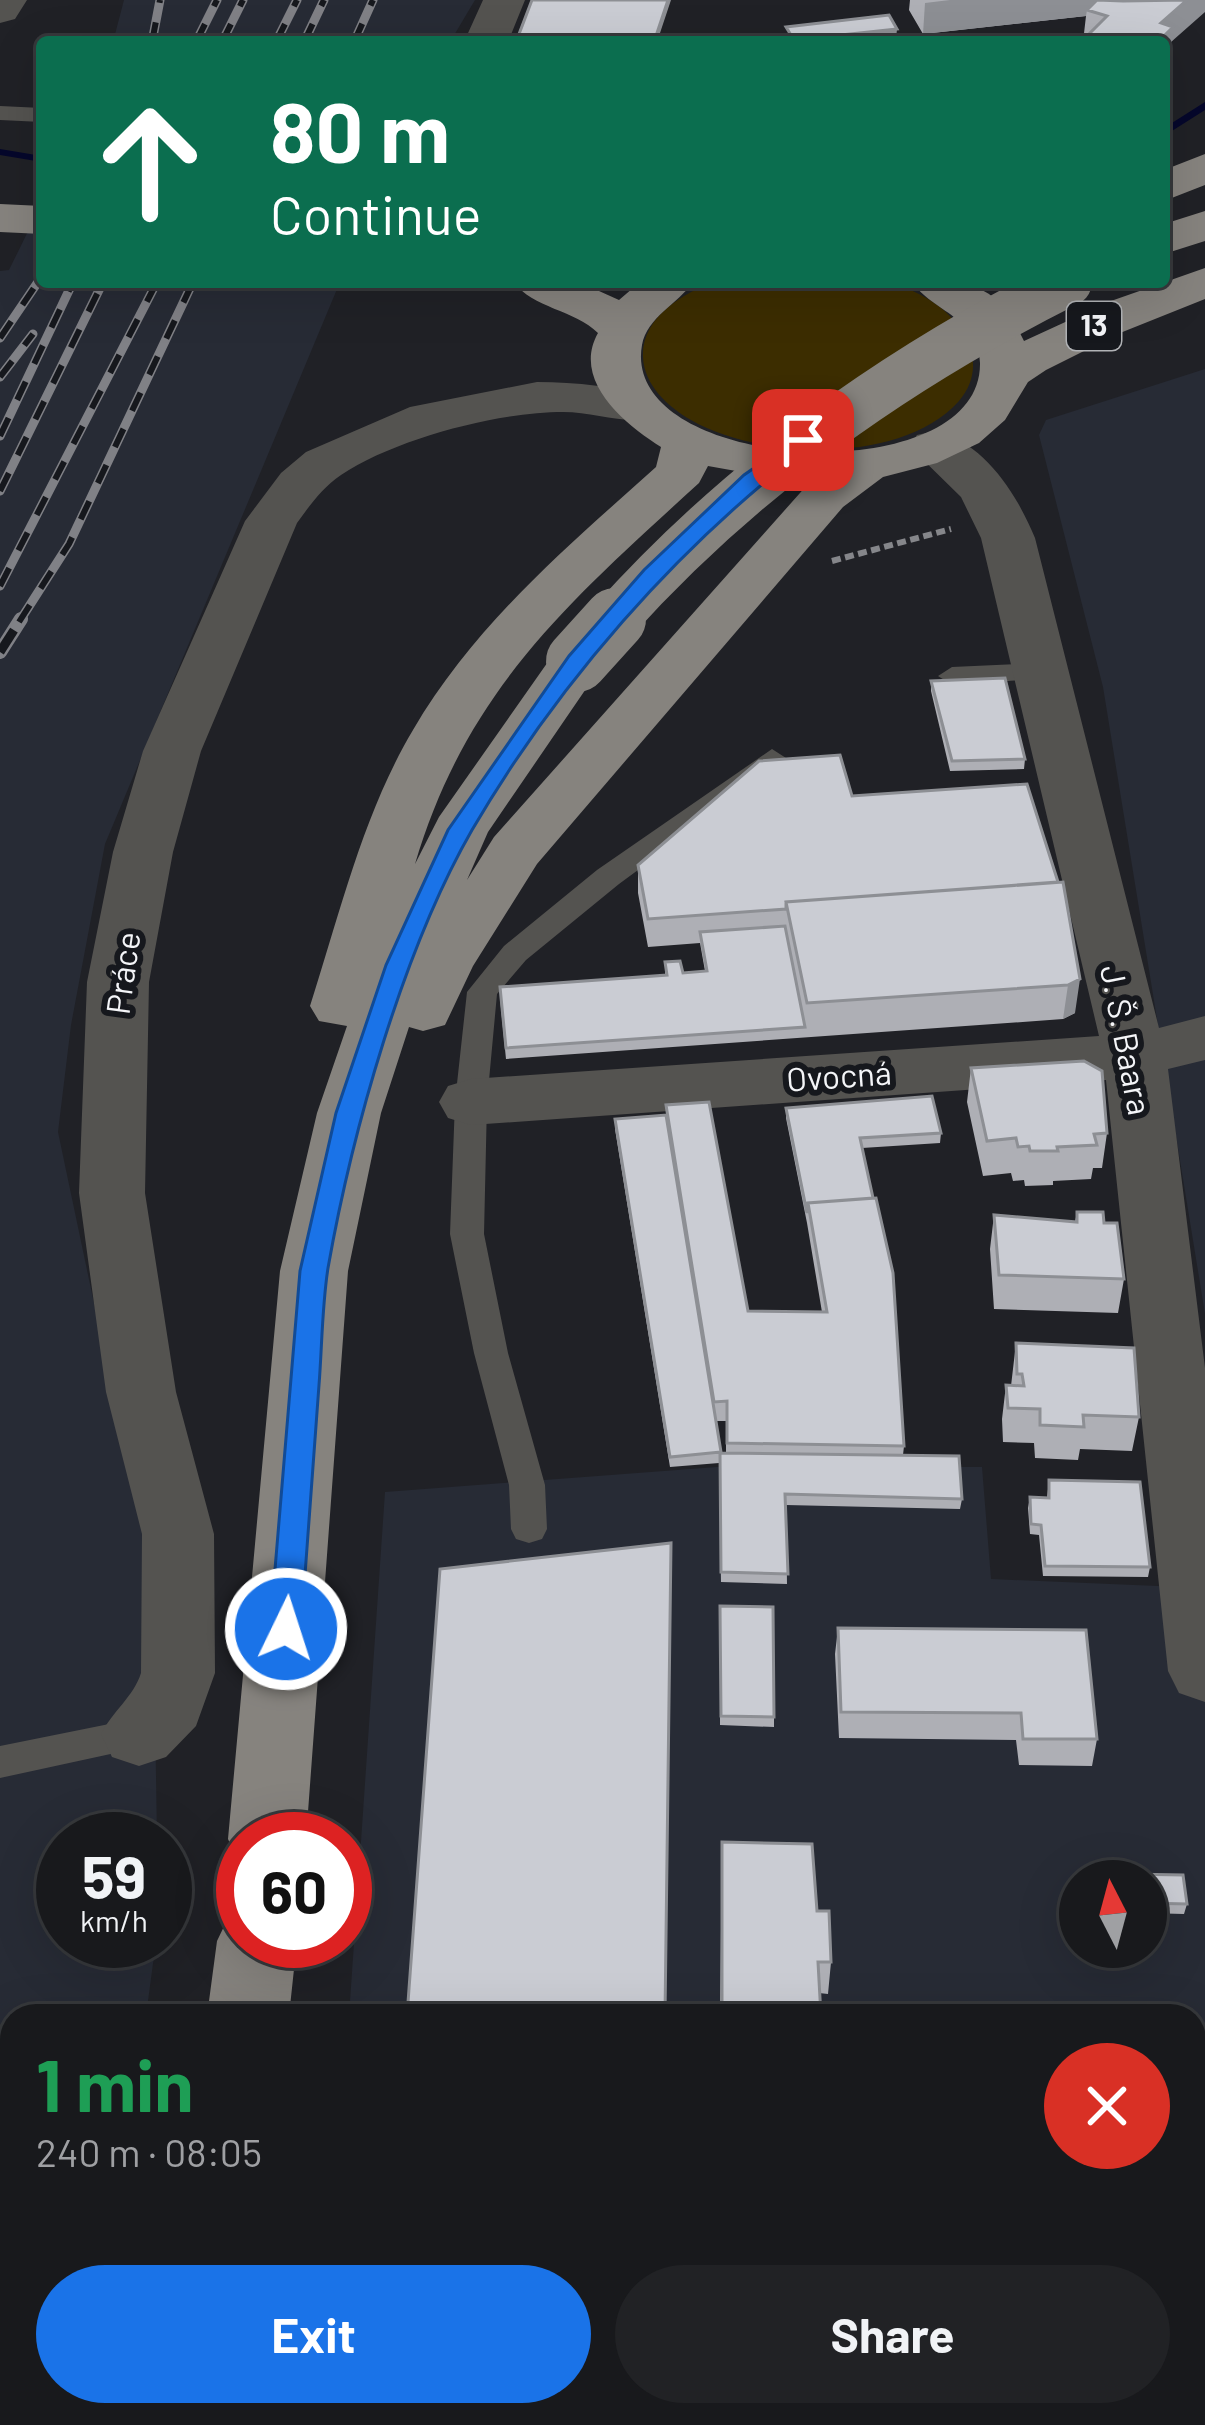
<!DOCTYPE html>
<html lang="en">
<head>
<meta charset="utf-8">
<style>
  :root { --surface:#18191c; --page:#212225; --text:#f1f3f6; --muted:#9fa0a3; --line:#36383b; --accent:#1a73e8 }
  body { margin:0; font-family:Barlow,sans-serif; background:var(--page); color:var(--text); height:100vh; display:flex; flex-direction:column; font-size:45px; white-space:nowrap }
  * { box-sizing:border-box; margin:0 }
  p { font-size:39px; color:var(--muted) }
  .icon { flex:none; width:66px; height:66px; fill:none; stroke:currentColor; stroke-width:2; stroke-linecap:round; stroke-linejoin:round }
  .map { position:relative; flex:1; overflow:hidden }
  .sheet { position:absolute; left:0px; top:2004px; width:1206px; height:423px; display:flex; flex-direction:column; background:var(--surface); border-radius:36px 36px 0 0; box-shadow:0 12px 48px #0002,0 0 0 3px var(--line) }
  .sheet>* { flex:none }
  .top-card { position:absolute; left:36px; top:36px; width:1134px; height:252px; border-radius:12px; box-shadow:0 12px 48px #0002,0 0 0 3px var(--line); background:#0b6e4f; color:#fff; overflow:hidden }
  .needle { width:78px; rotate:354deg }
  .tools { position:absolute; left:1059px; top:1860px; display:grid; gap:24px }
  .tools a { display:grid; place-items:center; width:108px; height:108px; border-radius:50%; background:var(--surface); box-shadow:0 12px 48px #0002,0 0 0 3px var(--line); font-size:60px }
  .speed { position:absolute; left:36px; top:1812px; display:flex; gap:24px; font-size:60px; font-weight:700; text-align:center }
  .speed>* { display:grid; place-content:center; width:156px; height:156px; border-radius:50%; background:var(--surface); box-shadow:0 12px 48px #0002,0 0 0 3px var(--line); line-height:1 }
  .speed small { font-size:30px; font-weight:400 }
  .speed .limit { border:18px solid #d22; background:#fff; color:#111 }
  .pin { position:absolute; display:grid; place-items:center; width:102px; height:102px; color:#fff; margin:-51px; border-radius:24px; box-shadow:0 6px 18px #0006 }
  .me { position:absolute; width:132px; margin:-66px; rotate:4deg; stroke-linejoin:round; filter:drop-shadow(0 0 9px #0008) }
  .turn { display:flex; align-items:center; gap:42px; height:252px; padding:0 36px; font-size:54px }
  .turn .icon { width:156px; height:156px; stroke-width:2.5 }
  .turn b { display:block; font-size:84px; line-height:102px }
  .round { display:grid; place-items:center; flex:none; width:126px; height:126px; border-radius:63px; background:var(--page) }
  .summary { display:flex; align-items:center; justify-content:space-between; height:204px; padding:0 36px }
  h1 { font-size:72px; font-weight:700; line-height:90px; color:#1e9e55 }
  .primary-button { display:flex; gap:24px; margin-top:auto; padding:24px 36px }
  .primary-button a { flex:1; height:138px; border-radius:72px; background:var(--accent); color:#fff; font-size:48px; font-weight:700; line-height:138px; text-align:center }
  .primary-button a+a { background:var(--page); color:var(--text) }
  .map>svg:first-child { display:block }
</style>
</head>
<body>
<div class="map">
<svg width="1205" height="2425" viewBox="0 0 1205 2425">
  <rect width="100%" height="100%" fill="#202126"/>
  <path fill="#272b35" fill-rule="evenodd" d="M124,0H475L450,42H113Z
    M42,203V282H340L105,844L71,1025L58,1132L153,1584L157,1839H63V1941H156L146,2016H12V2415H97L95,2425H0V271L9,270Z
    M1205,369V1314L1103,687L1039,435L1046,420Z
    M717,1467H982L991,1579L1205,1588V2425H322V2415H1194V2016H349L385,1492ZM1080,1881H1146V1947H1080Z"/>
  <path fill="#3c2d00" d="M714,282H891C923,294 953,309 968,342C977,363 974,383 959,401C902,465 760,460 691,420C668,407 644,385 643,357C641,318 683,293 714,282Z"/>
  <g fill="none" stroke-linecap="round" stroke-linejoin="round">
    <path fill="#05072b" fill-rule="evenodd" d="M1205,102V110L1164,136V128Z
      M0,149L42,156V162L0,155Z"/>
    <path stroke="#85868a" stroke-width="6" stroke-dasharray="9 4.5" stroke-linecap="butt" d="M832,561L951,529"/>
    <path fill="#545350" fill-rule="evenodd" d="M0,106L42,108V122L0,120Z
      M1040,663L1054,672L1050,678L952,685L938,676L952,667Z
      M772,749L786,758L782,764L619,884L526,960L497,994L487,1102L484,1234L508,1353L545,1485L547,1529L542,1539L529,1543L516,1539L511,1529L509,1485L474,1353L450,1234L455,1102L467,992L504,946L597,870Z
      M139,1718L152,1723L158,1734L152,1745L0,1778V1746Z"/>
    <path fill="#545350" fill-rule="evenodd" d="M0,0H27L15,19L0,23Z
      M483,0H525L508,42H464Z
      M537,382C577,382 616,387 655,396L662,407L655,418C624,425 594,412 563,412C498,412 395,439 341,475C322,488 310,505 297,523L201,751L173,852L149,982L145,1193L176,1392L214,1534L215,1673L196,1726L166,1757L139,1766L112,1757L101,1734C112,1712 134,1696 141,1673L142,1534L106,1392L79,1193L87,982L113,852L143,751L245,521L281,473L306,452L410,407Z
      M935,431C985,443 1016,493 1035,538L1159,1028L1205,1016V1060L1168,1069L1205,1368V1702L1179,1693L1168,1671L1106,1080L471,1125L448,1118L439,1102L448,1086L471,1079L1099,1036L981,538L961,497L909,446L917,435Z"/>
    <path fill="#86837e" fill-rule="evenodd" d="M1205,154V185L1164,201V170Z
      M0,204L42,206V234L0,232Z
      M1205,211V241L1164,254V224Z
      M1205,268V299L1120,333L1046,370L1028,382L1005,420L979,443L937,463L883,477L843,507L537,864L473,966L445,1025L423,1031L409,1027L381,1113L348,1271L306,1839H243V1864L239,1863L228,1839L280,1271L317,1113L347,1026L319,1021L310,1006C340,913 363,814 413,730C475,624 567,547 656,467L661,447C626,425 571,381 598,333C575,310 532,308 514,282H579L619,300L640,282H693C678,304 647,317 642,345C619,474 982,494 980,363C980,318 933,312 912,282C971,282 996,281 1024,341L1111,301ZM708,466L808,484L494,837L467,880L488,832L605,661L597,649L577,644L557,649L439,817L415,864C467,689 569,602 699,483Z
      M243,1911V1941H297L289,2016H207L217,1941L229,1916Z
      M158,2415H248L246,2425H156Z"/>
    <defs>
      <path id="rail-far2" d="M152,42L160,0
        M196,42L217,0
        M222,42L243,0
        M276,42L297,0
        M304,42L324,0
        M354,42L373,0
        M0,338L42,276
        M0,377L33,334
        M0,436L73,282
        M0,491L103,282
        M0,586L157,282
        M19,622L69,544L193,282"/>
      <path id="rail-far1" d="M0,652L21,619"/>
      <path id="rail" d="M347,2417V2425"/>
    </defs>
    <use href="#rail-far2" stroke="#808186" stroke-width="9"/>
    <use href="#rail-far1" stroke="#808186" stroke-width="14"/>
    <use href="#rail" stroke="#808186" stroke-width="15"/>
    <use href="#rail-far2" stroke="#16181d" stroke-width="6" stroke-dasharray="20" stroke-linecap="butt"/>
    <use href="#rail-far1" stroke="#16181d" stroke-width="9" stroke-dasharray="26" stroke-linecap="butt"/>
    <use href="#rail" stroke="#16181d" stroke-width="10" stroke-dasharray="33" stroke-linecap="butt"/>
    <path stroke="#86837e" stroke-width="48" d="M612,622C742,477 895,369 1068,282"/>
    <path stroke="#86837e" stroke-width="62" d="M577,661L615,619"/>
  </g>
  <path fill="#aeafb5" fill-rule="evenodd" d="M910,0H1205L1171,42L1168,68L1164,72V42H1083L1086,16L923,34L909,10Z
    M931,681L1025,759L1024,769L950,771L931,691Z
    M1027,784L1075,1013L1063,1019L506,1059L500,998L665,975V962L683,973L705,971L700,943L648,947L638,893V865L852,796Z
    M971,1068L1107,1133L1102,1168H1093L1091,1179L1053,1181V1185L1025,1186L1024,1180L1013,1181L1011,1173L983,1176L967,1102Z
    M666,1105L748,1311L822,1312L807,1223L786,1118V1108L941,1133L940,1143L862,1148L904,1446L903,1455L962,1499L960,1509L786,1505L787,1584L721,1582L719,1463L670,1467L615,1129V1119L666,1115ZM716,1421H726V1453H721Z
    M1077,1212L1104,1223L1124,1279L1118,1313L994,1309L990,1249L994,1215L1075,1222Z
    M1016,1343L1139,1417L1132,1451L1080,1449L1078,1460L1035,1458L1034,1443L1003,1442L1002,1419L1006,1385L1011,1386Z
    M1049,1480L1150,1567L1148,1577L1043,1576L1039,1535L1030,1534L1028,1508L1030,1497L1047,1498Z
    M720,1606L774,1717V1727L720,1725Z
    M838,1628L1097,1739L1092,1766L1019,1765L1016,1740L839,1738L835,1654Z
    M722,1842L817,1911L831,1962L828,1994L819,1993L821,2016H720Z
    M1127,1874L1183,1875L1187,1904L1184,1914L1146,1913V1881H1125Z
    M1194,2246L1205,2247V2370H1194Z"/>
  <path fill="#8d8f94" d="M668,0H671L657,42H654Z
    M950,0H1113L1087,10L1086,16L923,34L925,3Z
    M1187,0H1205V12L1171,42L1168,68L1164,72V42L1161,23Z
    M897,29L896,39L865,42H794V40Z
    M1080,979L1075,1013L1063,1019L1068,985Z"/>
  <path fill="#caccd3" stroke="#8d8f94" stroke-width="3" d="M532,0H668L654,42H516Z
    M1097,0L1123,1L1187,0L1161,23L1173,27L1165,35L1172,37L1164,44V42H1109L1087,36L1107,16L1087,10Z
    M889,15L897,29L794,40L786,27Z
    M1005,678L1025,759L952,761L931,681Z
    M840,755L852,796L1027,784L1058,882L786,902V909L648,919L638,865L759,761Z
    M1063,882L1080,979L1068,985L807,1003L786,902Z
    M785,926L805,1027L506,1048L500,987L667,975L665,962L680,961L683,973L707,971L700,932Z
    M1084,1061L1102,1071L1107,1133L1094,1134L1097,1145L1057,1147L1058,1151H1030L1029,1146L1018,1147L1016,1138L987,1141L971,1068Z
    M932,1096L941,1133L860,1138L873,1198L808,1203L807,1213L786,1108Z
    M709,1102L748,1311L827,1312L808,1203L876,1198L893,1273L904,1446L727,1443V1401L714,1402L666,1105Z
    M666,1115L721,1452L670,1457L615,1119Z
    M1077,1212H1103L1104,1223H1117L1124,1279L999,1275L994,1215L1077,1222Z
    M1016,1343L1134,1348L1139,1417L1083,1415L1084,1427L1040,1425V1409L1008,1408L1006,1385L1024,1386L1022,1374H1017Z
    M720,1453L959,1456L962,1499L785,1494L788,1574L721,1572Z
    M1049,1480L1140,1482L1150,1567L1045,1566L1041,1525L1031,1524L1030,1497L1049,1498Z
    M671,1543L665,2016H407L440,1569Z
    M720,1606L773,1607L774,1717L721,1716Z
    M838,1628L1086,1630L1097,1739H1023L1021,1713L841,1712Z
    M722,1842L812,1844L817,1911H829L831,1962H818L821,2016H722Z
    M1127,1874L1183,1875L1187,1904L1146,1903V1881H1127Z
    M866,2011L1011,2012V2016H866Z
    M1194,2246L1205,2247V2341H1194Z
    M900,2415H1025L1026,2425H901Z"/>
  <path fill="#1a73e8" stroke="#114b97" stroke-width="3" d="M803,434L811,436V445C676,548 558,683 472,830C403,950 352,1132 328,1268C322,1306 322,1347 319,1385C313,1467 307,1548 301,1629L296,1638L286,1642L275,1638L270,1629L300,1271L336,1113L386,965L448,830L569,656L644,570L744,475Z"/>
  <g text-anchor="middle" stroke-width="12" stroke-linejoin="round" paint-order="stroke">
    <rect fill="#16181d" stroke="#b1b3b6" stroke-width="3" x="1067" y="302" width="54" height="48" rx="9"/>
    <g font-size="30" font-weight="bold" fill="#f4f5f8">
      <text x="1094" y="336">13</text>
    </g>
    <g font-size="33" fill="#f4f5f8" stroke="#16181d">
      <text transform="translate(123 973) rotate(-82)" y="12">Práce</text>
      <text transform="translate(1126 1040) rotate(79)" y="12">J. Š. Baara</text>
      <text transform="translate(839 1076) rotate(-4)" y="12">Ovocná</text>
    </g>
  </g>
</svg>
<div class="tools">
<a><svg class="needle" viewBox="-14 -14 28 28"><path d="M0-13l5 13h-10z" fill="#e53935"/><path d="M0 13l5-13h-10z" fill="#9fa0a3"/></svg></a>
</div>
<div class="speed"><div>59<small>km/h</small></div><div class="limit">60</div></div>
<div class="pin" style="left:803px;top:440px;background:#d93025"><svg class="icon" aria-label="arrive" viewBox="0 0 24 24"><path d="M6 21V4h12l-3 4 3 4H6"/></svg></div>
<svg class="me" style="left:286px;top:1629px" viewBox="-20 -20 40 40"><circle r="17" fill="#1a73e8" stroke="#fff" stroke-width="3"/><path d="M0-11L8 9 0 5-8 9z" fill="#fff"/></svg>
<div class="top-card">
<div class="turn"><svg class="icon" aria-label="ahead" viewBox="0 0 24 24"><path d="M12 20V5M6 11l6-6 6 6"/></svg><div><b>80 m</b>Continue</div></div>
</div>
<section class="sheet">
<div class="summary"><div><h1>1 min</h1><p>240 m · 08:05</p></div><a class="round" style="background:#d93025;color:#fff"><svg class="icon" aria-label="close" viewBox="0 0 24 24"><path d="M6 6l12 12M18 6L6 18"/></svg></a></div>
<div class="primary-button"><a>Exit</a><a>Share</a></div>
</section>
</div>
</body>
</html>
